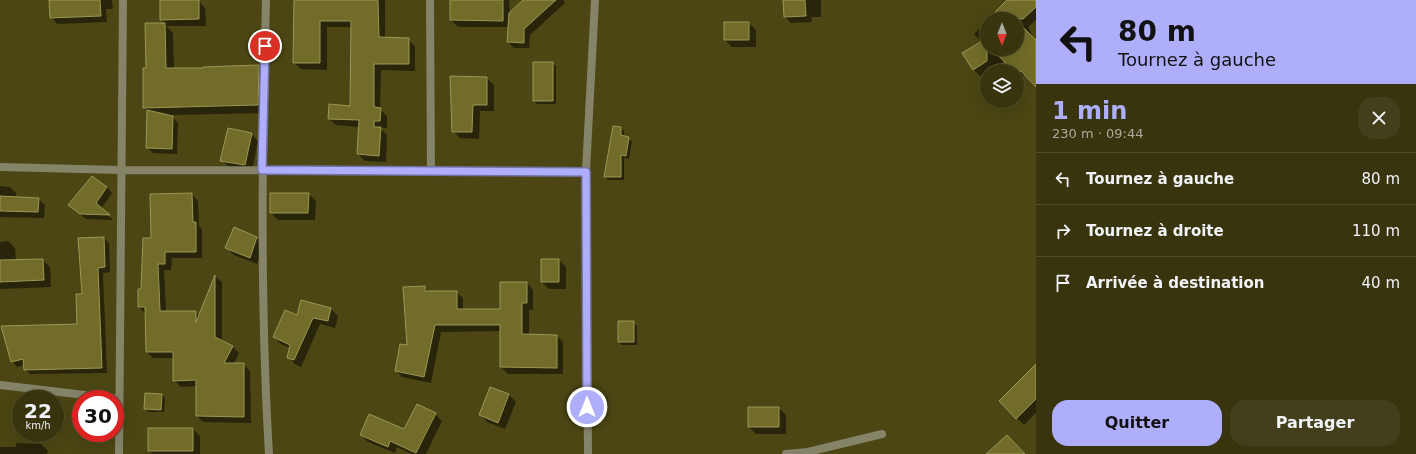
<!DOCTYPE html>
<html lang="fr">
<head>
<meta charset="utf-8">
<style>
  :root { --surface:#38340e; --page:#433f1c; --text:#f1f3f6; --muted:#abaa9e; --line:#524f2e; --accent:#afaefa }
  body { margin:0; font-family:"DejaVu Sans",sans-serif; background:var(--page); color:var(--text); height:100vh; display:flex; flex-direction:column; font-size:15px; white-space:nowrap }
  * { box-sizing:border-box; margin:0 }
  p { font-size:13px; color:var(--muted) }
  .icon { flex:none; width:22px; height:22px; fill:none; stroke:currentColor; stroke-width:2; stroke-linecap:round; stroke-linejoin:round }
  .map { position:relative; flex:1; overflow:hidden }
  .details { display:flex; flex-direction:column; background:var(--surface); width:380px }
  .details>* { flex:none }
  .hud { background:#afaefa; color:#111; overflow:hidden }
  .needle { width:26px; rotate:180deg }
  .buttons { position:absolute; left:980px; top:12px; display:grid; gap:8px }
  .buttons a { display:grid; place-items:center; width:44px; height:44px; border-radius:50%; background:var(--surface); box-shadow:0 4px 16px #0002,0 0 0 1px var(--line); font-size:20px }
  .speed { position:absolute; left:12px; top:390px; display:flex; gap:8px; font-size:20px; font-weight:700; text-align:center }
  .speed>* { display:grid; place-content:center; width:52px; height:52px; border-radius:50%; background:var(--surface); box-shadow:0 4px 16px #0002,0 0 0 1px var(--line); line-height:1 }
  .speed small { font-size:10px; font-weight:400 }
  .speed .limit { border:6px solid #d22; background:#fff; color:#111 }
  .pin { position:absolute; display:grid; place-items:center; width:34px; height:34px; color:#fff; margin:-17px; border:2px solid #fff; border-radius:50%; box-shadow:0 1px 4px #0007 }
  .me { position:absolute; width:44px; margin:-22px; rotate:0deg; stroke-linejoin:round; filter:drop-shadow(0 0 3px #0008) }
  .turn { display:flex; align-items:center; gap:14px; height:84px; padding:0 16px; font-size:18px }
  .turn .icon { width:52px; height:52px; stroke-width:2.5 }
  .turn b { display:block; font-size:28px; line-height:34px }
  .round { display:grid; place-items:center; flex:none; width:42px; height:42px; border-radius:16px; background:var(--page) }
  .summary { display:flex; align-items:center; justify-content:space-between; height:68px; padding:0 16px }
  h1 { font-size:24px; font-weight:800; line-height:30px; color:var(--accent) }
  .cta { display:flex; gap:8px; margin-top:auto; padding:8px 16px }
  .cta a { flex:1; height:46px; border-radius:16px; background:var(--accent); color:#111; font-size:16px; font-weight:800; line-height:46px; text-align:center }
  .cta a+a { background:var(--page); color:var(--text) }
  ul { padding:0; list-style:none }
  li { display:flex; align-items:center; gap:12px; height:52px; padding:0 16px; border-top:1px solid var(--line) }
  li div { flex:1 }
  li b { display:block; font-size:15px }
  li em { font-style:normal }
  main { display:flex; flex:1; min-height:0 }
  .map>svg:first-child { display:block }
</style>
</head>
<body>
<main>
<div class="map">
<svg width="1036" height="454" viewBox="0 0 1036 454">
  <rect width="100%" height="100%" fill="#4b4613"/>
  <path fill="#0007" fill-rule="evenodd" d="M50,0H112L113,9H106L107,22L57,24L51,17Z
    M198,0L205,8L206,26H166L173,33L174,69H204L259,66L267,74L266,113L171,115L178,123L177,154L153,153L147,147L148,111L144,107L147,69L146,24H166L161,19Z
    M295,0H385V39H408L415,46V71L381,70L380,109L387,116V128H380L387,135L386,162L365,161L358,154L359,127L336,125L329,119L351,107L352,27H327V70L301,69L294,63Z
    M451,0H509L510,14L525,0H563L565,3L530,35L529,48H514L508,42L509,27H458L451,20Z
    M784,0H821V17H811L812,22L791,23L785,17Z
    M1011,0H1036V20L1028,27L1036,42V86L1025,74L1021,77L1017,71H1015L1005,61L980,76L973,69L982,42L974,34L987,22V49H1017V19H990Z
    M749,23L756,30V47H732L725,40Z
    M552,63L556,66V104H537L534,101Z
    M487,78L494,85V111H480L479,139L460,138L453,131Z
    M621,128L624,131V137L632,141L629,159L624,158V180H608L605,176Z
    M251,134L258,141L252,171L229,167L222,160Z
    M0,186L10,187L16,193V198L38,199L45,205L44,218L0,217Z
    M107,187L112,193L101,209L113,220L86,219L69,205Z
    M192,194L198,201L199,226L202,229V258H172L171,270H164L166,312H195L199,316L216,277L222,282V341L233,347L239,353L234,364H243L250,371L251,423L203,422L197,416V386L181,387L174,380V358H153L147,352L146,314L139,307L152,239Z
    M309,194L316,201L315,220H278L271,213Z
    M104,238L109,243L110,272L103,273L107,373L30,374L25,369L24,365L17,367L12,361L2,327L78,325L77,295H83L80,239ZM28,356V358L14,362V360Z
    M257,238L264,245L257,264L234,255L227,248Z
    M8,241L15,248L16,261L43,260L50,267L51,287L0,289V242Z
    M559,260L566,267V289H549L542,282Z
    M527,283L533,290V310H529V335L557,336L563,342V374H508L501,367V331L441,332L431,383L402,377L396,370L408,346L424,287L430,292H456L463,298V310H501Z
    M331,309L338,316L335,328L320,324L301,367L295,364L288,357L290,348L281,344L274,337Z
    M633,322L637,326V345H622L619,342Z
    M1036,374V413L1024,425L1000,401Z
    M491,388L509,395L516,402L505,429L487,422L480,415Z
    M161,394L165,398L164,412H149L145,409Z
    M779,408L786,415V434H756L749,427Z
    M435,414L442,421L426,454H412L397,447L395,453L368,442L361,435L405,430Z
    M193,429L200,436V454H153L149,451Z
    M16,443L41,444L48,451L47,454H0V447H16Z"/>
  <path fill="#716c29" stroke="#9c9754" d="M49,0H100L101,16L50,18Z
    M160,0H199V19L160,20Z
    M294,0H378L379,37L409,38V64H374V107L381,108L380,121H374V127H381L379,156L357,154L359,120L328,119L329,104L350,106L351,21H320V63H293Z
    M450,0H503V21L450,20Z
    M523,0H556L524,29V43L507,42L509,13Z
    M783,0H805L806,16L784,17Z
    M1007,0H1036V7L1023,19H988Z
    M1017,21L1036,40V87L1021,71H1013L992,49H1017Z
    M724,22H749V40H724Z
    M145,23H165L166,68H203V67L259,65L258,105L143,108V68H146Z
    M987,38V61L973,70L962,53Z
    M533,62H553V101H533Z
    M450,76L487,77V105H473L472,132H452Z
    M147,110L173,116L172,149L146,148Z
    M613,126L621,127V135L629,137L626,156L621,155V177H604Z
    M228,128L252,133L245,165L220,161Z
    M92,176L107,187L96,203L110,215L80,214L68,205Z
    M192,193L193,222H196V252H165V264H158L160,311H196V322L215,275V337L233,346L224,363H244V417L196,416V380L173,381V352H146L145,307H138V289H141L143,238H151L150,194Z
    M270,193H309L308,213H270Z
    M0,196L39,198L38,212L0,211Z
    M234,227L257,237L250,258L225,248Z
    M104,237L105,267L98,268L102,368L24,370L23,359L11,362L1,326L77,324L76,294H82L78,238Z
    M43,259L44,280L0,282V260Z
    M541,259H559V282H541Z
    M500,282H527V303H522V334L557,335V368L500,367V325H435L424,377L395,371L400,344L407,345L403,287L425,286V291H457V309H500Z
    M301,300L331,308L328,321L313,318L294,360L287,358L290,345L273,337L285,310L297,315Z
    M618,321H634V342H618Z
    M1036,364V399L1016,419L999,401Z
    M490,387L509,394L498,423L479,415Z
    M145,393L162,394L161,410L144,409Z
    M417,404L436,413L416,453L390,441L388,447L360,435L369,414L404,429Z
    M748,407H779V427H748Z
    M148,428H193V451H148Z
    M1007,435L1025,454H986Z"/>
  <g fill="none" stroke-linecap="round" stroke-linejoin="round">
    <path stroke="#858368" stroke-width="8" d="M266,0C262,151 260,303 269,454
      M430,0L431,171
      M0,167L121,170L586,171
      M0,385L119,399
      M119,454L123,0
      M588,454L586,171L595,0
      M786,454L808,452L882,434"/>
  </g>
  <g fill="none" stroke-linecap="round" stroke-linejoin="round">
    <defs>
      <path id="route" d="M265,46L262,170L586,172L587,407"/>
    </defs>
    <use href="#route" stroke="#7271a2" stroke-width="10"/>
    <use href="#route" stroke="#afaefa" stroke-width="7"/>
  </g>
</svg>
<div class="buttons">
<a><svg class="needle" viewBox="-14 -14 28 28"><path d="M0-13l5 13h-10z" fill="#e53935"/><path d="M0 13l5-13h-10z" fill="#abaa9e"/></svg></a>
<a><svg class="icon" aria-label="layers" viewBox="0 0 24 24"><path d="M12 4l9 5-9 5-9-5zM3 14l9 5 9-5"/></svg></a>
</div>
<div class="speed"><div>22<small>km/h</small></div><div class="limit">30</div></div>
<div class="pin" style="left:265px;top:46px;background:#d93025"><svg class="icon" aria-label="arrive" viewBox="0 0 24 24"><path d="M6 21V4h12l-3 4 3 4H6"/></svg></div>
<svg class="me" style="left:587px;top:407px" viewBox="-20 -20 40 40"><circle r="17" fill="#afaefa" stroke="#fff" stroke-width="3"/><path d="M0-11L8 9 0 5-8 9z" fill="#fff"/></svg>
</div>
<section class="details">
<div class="hud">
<div class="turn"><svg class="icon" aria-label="left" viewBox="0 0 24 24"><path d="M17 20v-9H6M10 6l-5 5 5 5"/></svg><div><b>80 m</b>Tournez à gauche</div></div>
</div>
<div class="summary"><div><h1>1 min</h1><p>230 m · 09:44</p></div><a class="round"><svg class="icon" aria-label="close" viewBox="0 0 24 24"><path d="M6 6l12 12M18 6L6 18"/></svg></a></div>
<ul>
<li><svg class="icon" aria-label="left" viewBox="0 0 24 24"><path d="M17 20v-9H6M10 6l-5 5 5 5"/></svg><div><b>Tournez à gauche</b></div><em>80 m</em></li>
<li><svg class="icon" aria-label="right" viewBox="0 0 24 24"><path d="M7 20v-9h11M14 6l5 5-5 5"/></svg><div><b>Tournez à droite</b></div><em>110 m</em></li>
<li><svg class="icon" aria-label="arrive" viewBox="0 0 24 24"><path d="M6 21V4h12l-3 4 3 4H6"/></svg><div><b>Arrivée à destination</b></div><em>40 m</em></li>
</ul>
<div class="cta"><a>Quitter</a><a>Partager</a></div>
</section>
</main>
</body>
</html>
